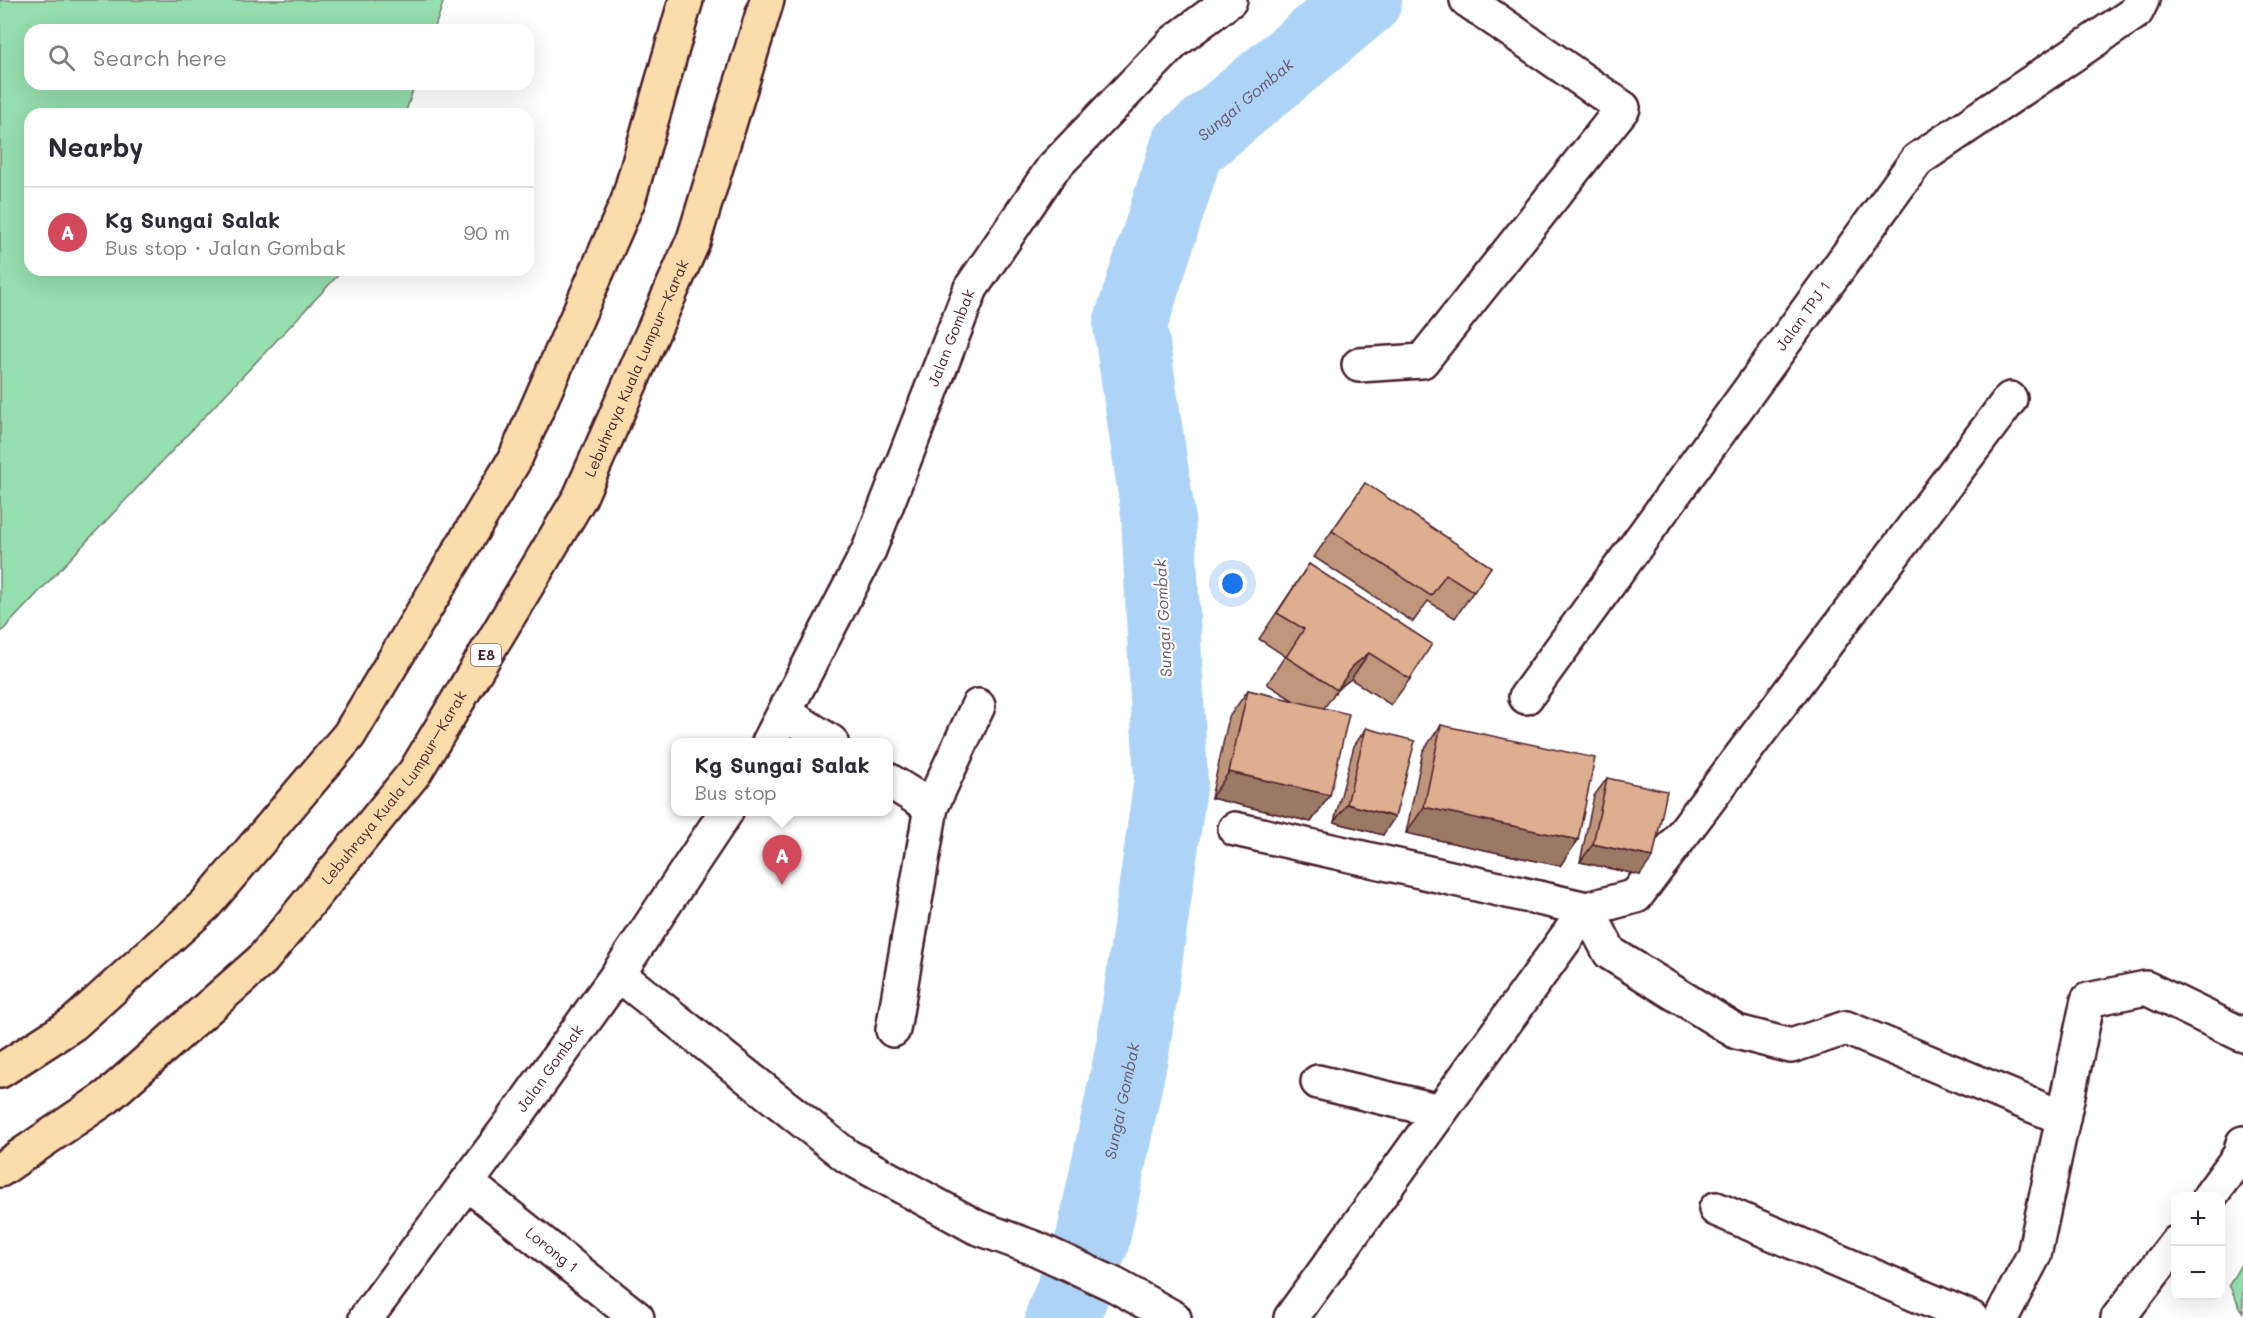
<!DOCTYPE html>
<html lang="en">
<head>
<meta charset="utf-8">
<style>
	:root { --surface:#fff; --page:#f7f7f7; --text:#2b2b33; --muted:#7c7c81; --line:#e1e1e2; --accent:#d1495b }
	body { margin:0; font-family:Mali,sans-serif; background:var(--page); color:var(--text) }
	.controls { position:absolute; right:18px; bottom:18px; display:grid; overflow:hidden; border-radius:12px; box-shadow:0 6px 24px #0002 }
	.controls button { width:54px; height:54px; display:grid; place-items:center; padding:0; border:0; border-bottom:2px solid var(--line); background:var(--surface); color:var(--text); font:30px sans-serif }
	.you { position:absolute; left:1233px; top:584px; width:21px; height:21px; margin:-15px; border:4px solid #fff; border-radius:50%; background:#1a73e8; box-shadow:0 0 0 9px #1a73e833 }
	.badge { display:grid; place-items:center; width:39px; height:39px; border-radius:50%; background:var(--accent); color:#fff; font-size:20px; font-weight:700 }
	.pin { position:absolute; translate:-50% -50px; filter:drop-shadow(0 2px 3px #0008) }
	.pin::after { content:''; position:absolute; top:32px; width:21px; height:18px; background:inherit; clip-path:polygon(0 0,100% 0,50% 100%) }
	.popup { position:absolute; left:671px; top:738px; width:222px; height:78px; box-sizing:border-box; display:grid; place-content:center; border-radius:12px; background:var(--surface); filter:drop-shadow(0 2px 4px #0005); font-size:20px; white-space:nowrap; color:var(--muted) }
	.popup b { font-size:22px; color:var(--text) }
	.popup::after { content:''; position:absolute; left:50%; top:100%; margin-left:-12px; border:12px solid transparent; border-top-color:var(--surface) }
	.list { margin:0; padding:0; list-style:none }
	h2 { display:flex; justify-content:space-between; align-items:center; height:78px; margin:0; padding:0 24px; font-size:26px }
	h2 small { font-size:20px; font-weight:400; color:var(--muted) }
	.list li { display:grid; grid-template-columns:39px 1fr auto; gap:18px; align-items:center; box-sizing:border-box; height:90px; padding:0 24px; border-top:2px solid var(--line) }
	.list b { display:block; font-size:22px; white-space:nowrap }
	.list p { margin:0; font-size:20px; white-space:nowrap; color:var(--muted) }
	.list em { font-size:20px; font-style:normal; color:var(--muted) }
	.icon { flex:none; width:33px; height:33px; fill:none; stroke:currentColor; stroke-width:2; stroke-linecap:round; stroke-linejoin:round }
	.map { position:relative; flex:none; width:2243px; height:1318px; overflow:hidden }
	.search { position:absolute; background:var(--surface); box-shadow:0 6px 24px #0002; left:24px; top:24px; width:510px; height:66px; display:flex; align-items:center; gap:15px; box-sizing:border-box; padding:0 21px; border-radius:18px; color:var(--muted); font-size:22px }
	.panel { position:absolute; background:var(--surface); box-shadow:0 6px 24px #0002; left:24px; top:108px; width:510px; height:168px; border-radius:18px }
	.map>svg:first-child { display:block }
</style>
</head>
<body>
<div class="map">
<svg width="2243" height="1318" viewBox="0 0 2243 1318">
	<rect width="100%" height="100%" fill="#fff"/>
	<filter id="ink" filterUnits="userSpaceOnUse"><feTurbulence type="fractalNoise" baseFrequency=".0167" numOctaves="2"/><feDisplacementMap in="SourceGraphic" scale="12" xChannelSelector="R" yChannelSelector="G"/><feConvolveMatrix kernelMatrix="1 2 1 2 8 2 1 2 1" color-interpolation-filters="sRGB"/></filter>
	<g filter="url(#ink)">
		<g fill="#95dead" stroke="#707e6c" stroke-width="1.5">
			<polygon points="0,0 444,0 434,30 30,30 30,84 415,84 405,114 30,114 30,270 343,270 0,633"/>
			<polygon points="2243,1261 2243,1314 2229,1285"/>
		</g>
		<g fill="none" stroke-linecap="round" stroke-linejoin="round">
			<path stroke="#add4f7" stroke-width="74" id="s1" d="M1062,1318L1092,1243L1133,1047L1171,780L1158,514L1130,325L1187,148L1365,0"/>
			<g stroke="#4a1f2b" stroke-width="38">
				<g id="street">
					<polyline points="1359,365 1422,361 1623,108 1467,0"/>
					<path id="s2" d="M1526,697L1917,160L2136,12L2142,0"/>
					<polyline points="785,713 831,742"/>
					<polyline points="888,780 931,807"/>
					<polyline points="1235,829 1587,909 1610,953 1737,1032 1791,1046 1846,1028 2063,1118"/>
					<polyline points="618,974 847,1156 976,1227 1037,1249 1115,1285 1174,1318"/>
					<polyline points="893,1030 931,807 978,706"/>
					<polyline points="1318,1082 1440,1111"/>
					<path id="s3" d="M467,1183L637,1318"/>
					<polyline points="2210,1196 2240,1155 2243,1143"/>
					<polyline points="1716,1209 1971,1318"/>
					<polyline points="1291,1318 1587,909 1636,896 2010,399"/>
					<polyline points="2001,1318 2034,1255 2088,1000 2146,988 2243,1035"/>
					<polyline points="2118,1318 2176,1243"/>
				</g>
			</g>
			<g stroke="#4a1f2b" stroke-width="38">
				<g id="secondary">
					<path id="s4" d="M769,742L869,550L971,288L1052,169L1174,42L1230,0"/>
					<path id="s5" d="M366,1318L509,1126L618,974L726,812"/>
				</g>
			</g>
			<g stroke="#4a1f2b" stroke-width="38">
				<g id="highway">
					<polyline points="0,1071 73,1024 205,905 349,735 515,459 628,201 686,0"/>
					<path id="s6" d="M0,1170L107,1097L262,960L415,772L580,497L694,239L767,0"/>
				</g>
			</g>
			<use href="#street" stroke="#fff" stroke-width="33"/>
			<use href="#secondary" stroke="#fff" stroke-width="33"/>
			<use href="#highway" stroke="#fbdcab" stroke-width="33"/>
		</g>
		<g fill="#bf967c" stroke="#4a1f2b" stroke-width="1.5">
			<polygon points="1365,483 1491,567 1455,618 1428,601 1413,622 1314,557"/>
			<polygon points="1309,564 1410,679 1391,705 1351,679 1337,690 1324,708 1330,795 1311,822 1211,798 1229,717 1248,690 1294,701 1267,684 1285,656 1259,639"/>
			<polygon points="1441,725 1578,840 1560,866 1406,833 1423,751"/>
			<polygon points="1366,728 1383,835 1334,822 1354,746"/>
			<polygon points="1607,778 1640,875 1580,862 1594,796"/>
		</g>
		<g fill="#9b7a65" stroke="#4a1f2b" stroke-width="1.5">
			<polygon points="1369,653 1351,679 1336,690 1353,666"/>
			<polygon points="1229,772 1330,795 1311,822 1211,798"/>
			<polygon points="1347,804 1395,817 1383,835 1334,822"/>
			<polygon points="1424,807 1578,840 1560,866 1406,833"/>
			<polygon points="1593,844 1653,857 1640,875 1580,862"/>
		</g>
		<g fill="#deae90" stroke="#4a1f2b" stroke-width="1.5">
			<polygon points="1365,483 1491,567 1474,592 1446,574 1431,596 1332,531"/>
			<polygon points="1309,564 1432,644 1410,679 1369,653 1353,666 1337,690 1286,657 1304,629 1277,613"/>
			<polygon points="1248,690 1349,714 1330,795 1229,772"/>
			<polygon points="1441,725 1595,758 1578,840 1424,807"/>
			<polygon points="1366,728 1415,741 1395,817 1347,804"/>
			<polygon points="1607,778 1667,791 1653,857 1593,844"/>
		</g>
	</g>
	<g text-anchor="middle" stroke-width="4.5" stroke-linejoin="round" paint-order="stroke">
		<rect fill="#fff" stroke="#80626b" stroke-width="1.5" x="471" y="644" width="30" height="22" rx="4.5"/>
		<g font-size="14" font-weight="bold" fill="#4a1f2b">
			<text x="486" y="660">E8</text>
		</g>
		<g font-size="15" fill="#4a1f2b" stroke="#fff">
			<text dy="5" stroke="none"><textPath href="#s2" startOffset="471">Jalan TPJ 1</textPath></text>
			<text dy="5" stroke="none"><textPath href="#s4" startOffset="444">Jalan Gombak</textPath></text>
			<text dy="5" stroke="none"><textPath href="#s6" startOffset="1040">Lebuhraya Kuala Lumpur–Karak</textPath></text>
			<text dy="5" stroke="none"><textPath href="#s6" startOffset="554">Lebuhraya Kuala Lumpur–Karak</textPath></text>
			<text dy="5" stroke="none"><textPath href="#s5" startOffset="310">Jalan Gombak</textPath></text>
			<text dy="5" stroke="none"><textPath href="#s3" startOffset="108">Lorong 1</textPath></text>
		</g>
		<g font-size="16" font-style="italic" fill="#685568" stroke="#fff">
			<text dy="6" stroke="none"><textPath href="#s1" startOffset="1270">Sungai Gombak</textPath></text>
			<text transform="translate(1163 618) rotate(-93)" y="6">Sungai Gombak</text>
			<text dy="6" stroke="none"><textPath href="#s1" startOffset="226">Sungai Gombak</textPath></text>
		</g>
	</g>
</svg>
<div class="controls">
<button>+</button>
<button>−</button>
</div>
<div class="you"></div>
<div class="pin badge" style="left:782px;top:885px">A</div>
<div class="popup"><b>Kg Sungai Salak</b>Bus stop</div>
<div class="search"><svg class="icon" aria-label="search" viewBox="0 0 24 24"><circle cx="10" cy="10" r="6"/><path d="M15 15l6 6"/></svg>Search here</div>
<section class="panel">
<h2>Nearby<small></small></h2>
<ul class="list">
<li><span class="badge">A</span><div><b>Kg Sungai Salak</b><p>Bus stop · Jalan Gombak</p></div><em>90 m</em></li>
</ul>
</section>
</div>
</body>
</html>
